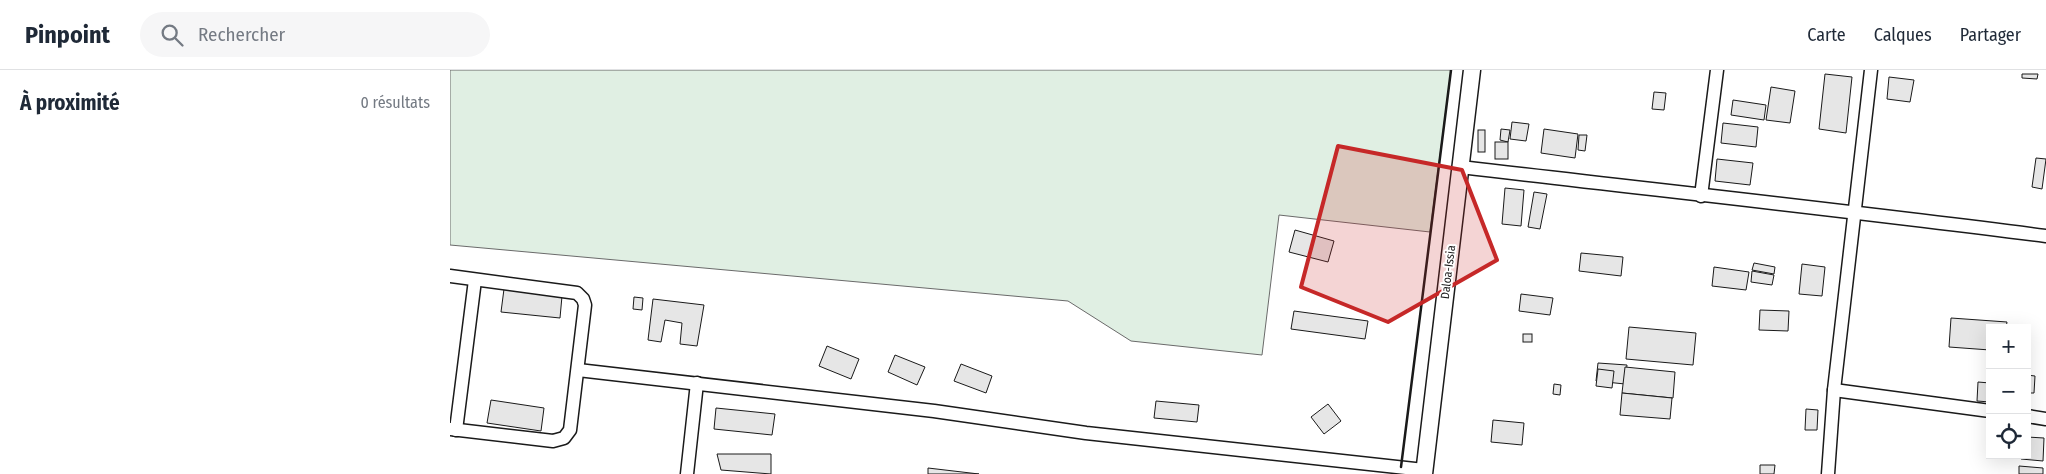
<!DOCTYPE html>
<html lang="fr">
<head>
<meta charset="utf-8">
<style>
	:root { --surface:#fff; --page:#f6f6f7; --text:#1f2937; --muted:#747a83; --line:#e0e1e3 }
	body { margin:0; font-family:"Fira Sans Condensed",sans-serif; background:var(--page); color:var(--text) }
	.controls { position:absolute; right:15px; bottom:15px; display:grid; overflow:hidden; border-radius:0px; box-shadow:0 5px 20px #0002 }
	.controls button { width:45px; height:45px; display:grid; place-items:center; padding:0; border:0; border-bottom:1px solid var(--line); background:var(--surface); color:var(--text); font:25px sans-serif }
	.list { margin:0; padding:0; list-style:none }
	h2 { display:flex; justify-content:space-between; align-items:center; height:65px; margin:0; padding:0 20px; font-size:21px }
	h2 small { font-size:16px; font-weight:400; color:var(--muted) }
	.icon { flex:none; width:28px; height:28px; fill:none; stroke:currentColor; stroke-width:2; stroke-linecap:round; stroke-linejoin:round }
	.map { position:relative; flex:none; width:1596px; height:404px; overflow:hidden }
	header { display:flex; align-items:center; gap:30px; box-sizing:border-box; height:70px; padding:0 25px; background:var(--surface); border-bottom:1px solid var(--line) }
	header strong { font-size:24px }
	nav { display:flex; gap:28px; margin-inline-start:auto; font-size:18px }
	.search { width:350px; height:45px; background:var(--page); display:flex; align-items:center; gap:12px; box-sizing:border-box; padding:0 18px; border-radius:28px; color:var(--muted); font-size:19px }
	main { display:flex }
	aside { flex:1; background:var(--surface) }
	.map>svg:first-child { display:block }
</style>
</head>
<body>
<header>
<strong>Pinpoint</strong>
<div class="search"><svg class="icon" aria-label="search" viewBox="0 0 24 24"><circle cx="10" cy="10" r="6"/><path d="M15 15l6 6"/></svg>Rechercher</div>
<nav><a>Carte</a><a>Calques</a><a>Partager</a></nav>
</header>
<main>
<aside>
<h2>À proximité<small>0 résultats</small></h2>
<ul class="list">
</ul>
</aside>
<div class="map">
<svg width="1596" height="404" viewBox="0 0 1596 404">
	<rect width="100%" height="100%" fill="#fff"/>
	<polygon fill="#e0efe3" stroke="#6a6a6a" points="0,0 1001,0 980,162 829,145 812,285 681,271 618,231 0,175"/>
	<g fill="#e6e6e6" stroke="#1a1a1a">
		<polygon points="1375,4 1402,7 1396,63 1369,59"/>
		<polygon points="1572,4 1588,4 1587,9 1572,8"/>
		<polygon points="1439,7 1464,10 1460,32 1437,29"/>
		<polygon points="1321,17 1345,21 1340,53 1316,50"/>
		<polygon points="1204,22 1216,23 1214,40 1202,39"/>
		<polygon points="1283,30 1316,35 1314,50 1281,45"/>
		<polygon points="1062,52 1079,54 1076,71 1060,69"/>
		<polygon points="1273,53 1308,57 1306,77 1271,73"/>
		<polygon points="1051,59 1060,60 1058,72 1050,70"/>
		<polygon points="1094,59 1128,64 1125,88 1091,83"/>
		<rect x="1028" y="60" width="7" height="22"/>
		<polygon points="1129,65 1137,65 1135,81 1128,80"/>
		<rect x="1045" y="72" width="13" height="17"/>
		<polygon points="1586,88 1596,89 1592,119 1582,117"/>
		<polygon points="1267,89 1303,93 1300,115 1265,111"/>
		<polygon points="1055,118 1074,120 1071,156 1052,154"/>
		<polygon points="1084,122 1097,124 1090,159 1078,157"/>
		<polygon points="845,160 884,171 878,192 839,182"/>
		<polygon points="1131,183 1173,187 1171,206 1129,201"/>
		<polygon points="1304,193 1325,197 1324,204 1302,200"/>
		<polygon points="1352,194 1375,197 1372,226 1349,224"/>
		<polygon points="1264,197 1299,202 1296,220 1262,216"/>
		<polygon points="1302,201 1324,205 1322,215 1301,212"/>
		<polygon points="54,219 112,226 110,248 51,242"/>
		<polygon points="1071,224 1103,228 1100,245 1069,241"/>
		<polygon points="184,227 193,228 192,240 183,239"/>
		<polygon points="203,229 254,235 247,276 230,274 232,253 215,250 211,272 198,270"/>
		<polygon points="1310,240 1339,241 1338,261 1309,260"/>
		<polygon points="844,241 918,251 915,269 841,259"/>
		<polygon points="1501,248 1557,252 1556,258 1540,258 1540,280 1499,277"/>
		<polygon points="1179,257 1246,263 1243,295 1176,289"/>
		<rect x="1073" y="264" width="9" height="8"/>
		<polygon points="377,276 409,289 401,309 369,296"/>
		<polygon points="445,285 475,297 467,315 438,302"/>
		<polygon points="1148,293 1177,295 1175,314 1146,311"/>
		<polygon points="511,294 542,306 536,323 504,311"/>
		<polygon points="1175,297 1225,302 1223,328 1172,323"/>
		<polygon points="1148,299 1164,301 1162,318 1146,316"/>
		<polygon points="1577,305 1585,306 1584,323 1577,323"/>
		<polygon points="1528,312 1540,313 1540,332 1527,331"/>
		<polygon points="1104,314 1111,315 1110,325 1103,324"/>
		<polygon points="1172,323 1222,328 1220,349 1170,345"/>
		<polygon points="41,330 94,338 91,361 37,353"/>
		<polygon points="706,331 749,335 747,352 704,348"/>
		<polygon points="878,334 891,351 874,364 861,347"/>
		<polygon points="266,338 325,344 322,365 264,359"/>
		<polygon points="1356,339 1368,340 1367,360 1355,360"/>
		<polygon points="1043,350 1074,353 1072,375 1041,372"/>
		<polygon points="1577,367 1594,368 1593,391 1571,389 1571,385 1577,385"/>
		<polygon points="267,384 321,384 321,404 271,400"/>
		<polygon points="1310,395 1325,395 1324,404 1310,404"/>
		<polygon points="1569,396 1593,398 1593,404 1569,404"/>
		<polygon points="478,398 529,404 478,404"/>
	</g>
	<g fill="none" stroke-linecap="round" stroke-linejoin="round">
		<g stroke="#1a1a1a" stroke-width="15">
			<g id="minor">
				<path d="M1011,97C1206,120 1401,141 1596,166"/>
				<polyline points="1251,126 1267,0"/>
				<polyline points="0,206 127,223 133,229 135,235 120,360 114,368 103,371 0,359"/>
				<polyline points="128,300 484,341 636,363 974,400"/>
				<polyline points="1384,320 1540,341"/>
				<polyline points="1577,346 1596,349"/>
				<polyline points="6,360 25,210"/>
				<polyline points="237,404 247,313"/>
				<polyline points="1378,404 1384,320 1421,0"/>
			</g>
		</g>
		<g stroke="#1a1a1a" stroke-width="19">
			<polyline id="major" points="974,404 1022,0"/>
		</g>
		<use href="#minor" stroke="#fff" stroke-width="12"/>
		<use href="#major" stroke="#fff" stroke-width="16"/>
		<polyline stroke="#1a1a1a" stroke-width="2.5" points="951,397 1001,0"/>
	</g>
	<path fill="#c62828" fill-opacity="0.2" stroke="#c62828" stroke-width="4" stroke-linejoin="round" d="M888,76L1012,100L1047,190L938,252L851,217Z"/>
	<g text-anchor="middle" stroke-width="4" stroke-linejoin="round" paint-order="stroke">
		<g font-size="12" fill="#1a1a1a" stroke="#fff">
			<text transform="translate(998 202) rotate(-83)" y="4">Daloa-Issia</text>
		</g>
	</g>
</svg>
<div class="controls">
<button>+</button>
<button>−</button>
<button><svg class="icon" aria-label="locate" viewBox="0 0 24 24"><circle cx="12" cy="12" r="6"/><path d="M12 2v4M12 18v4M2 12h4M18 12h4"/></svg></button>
</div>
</div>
</main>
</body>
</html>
